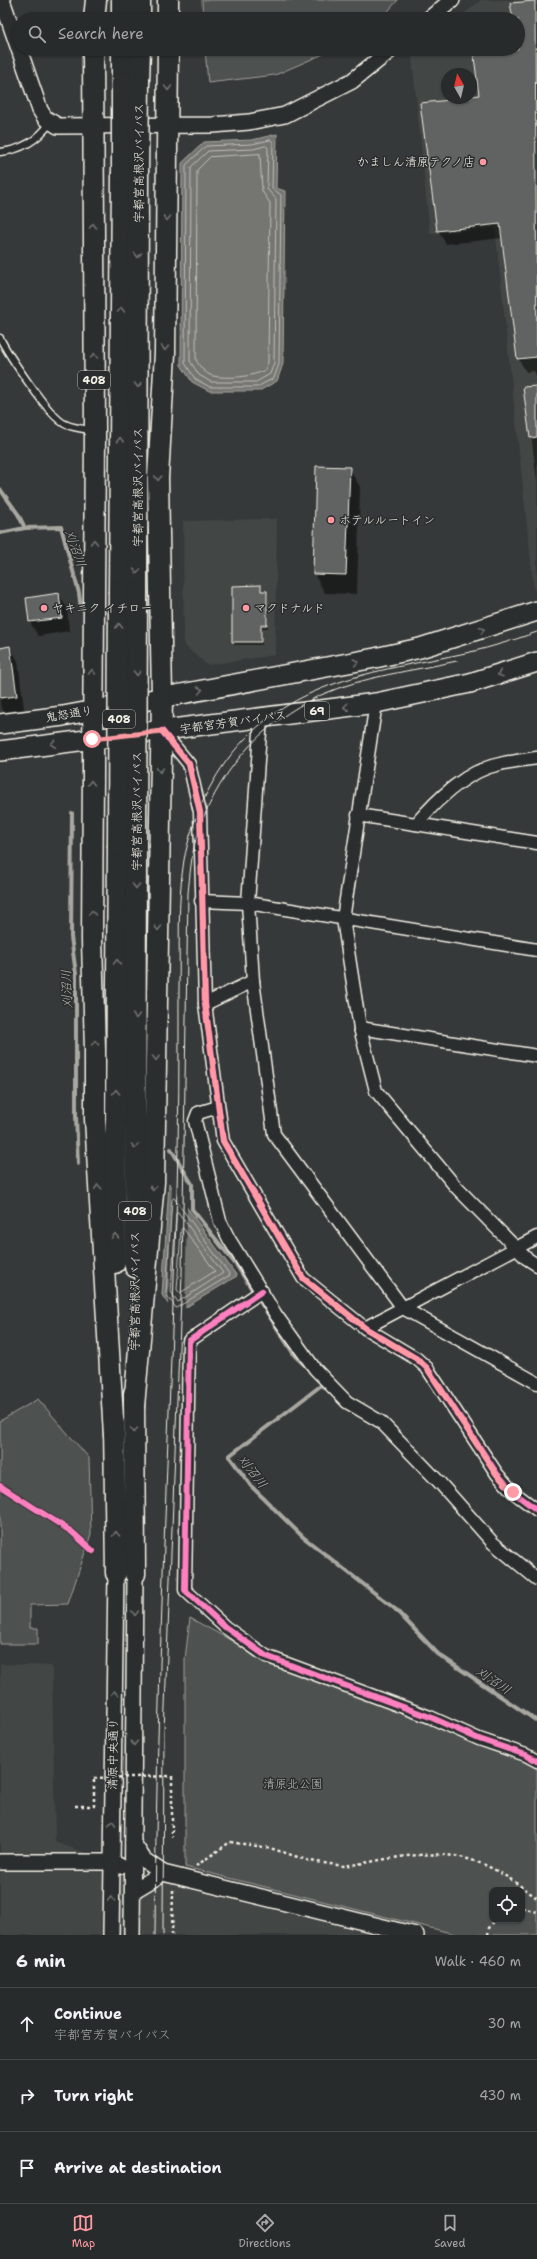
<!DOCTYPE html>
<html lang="en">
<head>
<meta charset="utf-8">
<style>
	:root { --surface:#282b2b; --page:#303333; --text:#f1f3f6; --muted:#a5a7a9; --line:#444747; --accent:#ff9aa2 }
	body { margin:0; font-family:"Shantell Sans","Klee One",sans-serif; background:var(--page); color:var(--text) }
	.controls { position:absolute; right:12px; bottom:12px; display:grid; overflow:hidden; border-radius:8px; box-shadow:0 1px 3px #0004 }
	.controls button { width:36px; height:36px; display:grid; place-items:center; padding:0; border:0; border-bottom:1px solid var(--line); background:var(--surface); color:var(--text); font:20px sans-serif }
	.compass { position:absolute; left:441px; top:68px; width:36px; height:36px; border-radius:50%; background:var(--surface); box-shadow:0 1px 3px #0004; rotate:352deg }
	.stop { position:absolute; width:12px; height:12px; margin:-9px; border:3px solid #ff9aa2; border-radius:50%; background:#fff }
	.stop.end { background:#ff9aa2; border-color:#fff; box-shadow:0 1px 4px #0008 }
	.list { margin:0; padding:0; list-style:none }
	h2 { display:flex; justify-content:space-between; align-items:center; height:52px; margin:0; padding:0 16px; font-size:17px }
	h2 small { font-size:13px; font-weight:400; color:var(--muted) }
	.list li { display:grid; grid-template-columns:26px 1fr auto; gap:12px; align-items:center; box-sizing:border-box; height:72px; padding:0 16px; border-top:1px solid var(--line) }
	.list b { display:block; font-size:15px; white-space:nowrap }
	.list p { margin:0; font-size:13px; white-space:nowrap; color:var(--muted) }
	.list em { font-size:13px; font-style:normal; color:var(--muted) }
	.icon { flex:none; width:22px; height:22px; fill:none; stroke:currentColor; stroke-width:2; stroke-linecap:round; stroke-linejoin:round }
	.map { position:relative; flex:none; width:537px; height:1935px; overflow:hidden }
	.search { position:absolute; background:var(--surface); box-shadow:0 1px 3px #0004; left:12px; right:12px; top:12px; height:44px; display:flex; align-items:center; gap:10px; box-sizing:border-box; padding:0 14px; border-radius:22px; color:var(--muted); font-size:15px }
	.sheet { height:268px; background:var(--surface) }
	nav { display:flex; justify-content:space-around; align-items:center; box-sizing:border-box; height:56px; border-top:1px solid var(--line); background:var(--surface); font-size:11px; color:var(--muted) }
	nav a { display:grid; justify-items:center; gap:2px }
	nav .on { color:var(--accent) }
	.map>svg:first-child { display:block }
</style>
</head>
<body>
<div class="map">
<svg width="537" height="1935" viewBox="0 0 537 1935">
	<rect width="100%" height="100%" fill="#363939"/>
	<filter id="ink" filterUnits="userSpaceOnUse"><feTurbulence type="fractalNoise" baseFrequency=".025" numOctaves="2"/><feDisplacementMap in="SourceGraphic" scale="8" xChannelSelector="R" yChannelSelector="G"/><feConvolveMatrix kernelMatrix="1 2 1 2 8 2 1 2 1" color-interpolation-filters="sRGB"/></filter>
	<g filter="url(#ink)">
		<g fill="#434645" fill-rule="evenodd">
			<path d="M481,0H537V589L534,590L495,228L430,234L412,57L421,49H518V19H458ZM447,74H471V98H447Z"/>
			<polygon points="277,519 275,655 207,665 184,645 183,521"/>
			<polygon points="0,1664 52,1666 55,1842 184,1888 375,1935 0,1935"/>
		</g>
		<g fill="#4e514f" stroke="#a1a19c" fill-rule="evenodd">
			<polygon points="202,0 398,0 381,19 203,19"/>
			<polygon points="205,49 335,49 275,75 208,83"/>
			<polygon points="38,1399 89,1458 91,1534 68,1604 30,1605 30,1628 38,1628 38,1644 0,1644 0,1421"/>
			<path d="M190,1618L265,1659L524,1760L537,1769V1935H459L185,1867V1659ZM492,1890H522V1920H492Z"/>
		</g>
		<g fill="#757572" stroke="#a8a7a1">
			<polygon points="277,134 276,188 285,191 283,364 277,381 259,391 209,391 192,382 181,365 182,163 204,142 252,140"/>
			<polygon points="169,1183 237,1276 175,1314 162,1295"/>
		</g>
		<polygon fill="#363939" points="172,1185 187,1205 185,1311 175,1316 168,1308"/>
		<g fill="#0007">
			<polygon points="535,2 537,6 537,377 534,371 526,372 518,358 503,238 446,244 438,230 421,104 480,96 474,49 518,49 518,19 514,19"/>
			<polygon points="537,387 537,481 525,388"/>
			<polygon points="349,468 360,487 357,594 325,593 314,574"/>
			<polygon points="261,586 262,592 266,592 268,595 268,628 262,628 262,645 235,645 233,642 233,587"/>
			<polygon points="59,594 67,608 69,631 38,636 30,622"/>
			<polygon points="10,647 18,661 24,709 4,712 0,705 0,649"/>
		</g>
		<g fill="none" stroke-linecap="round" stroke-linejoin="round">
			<g stroke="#c1bfb9" stroke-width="1">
				<polygon points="271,140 273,142 272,188 281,195 279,364 274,378 257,387 210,387 195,379 185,363 186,165 206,146 252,144"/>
				<polygon points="266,146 268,148 267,189 276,199 274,363 270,374 256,382 211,382 199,375 190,361 191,167 208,151 253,149"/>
				<path d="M260,154L262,191L270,203L268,362L265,370C253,377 227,379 213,376C205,374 200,367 196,360L197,170L210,157Z"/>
				<polygon points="174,1198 230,1275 176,1308 166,1294 172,1200"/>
				<polygon points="178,1212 223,1273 178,1302 171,1292 176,1214"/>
				<polygon points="183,1228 215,1271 180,1293 177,1290 181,1230"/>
			</g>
			<g stroke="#a8a7a1" stroke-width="4">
				<polyline points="0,489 18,514 25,528"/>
				<polyline points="0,533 25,528 61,527 79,593 81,609"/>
				<polyline points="72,813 71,937 76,974 76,1116 78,1164"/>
				<polyline points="171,1149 192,1184 192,1209 237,1266 295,1356 310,1370"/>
				<polyline points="322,1382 323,1384 229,1456 251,1486 303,1537 395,1609 438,1654 537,1721"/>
			</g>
		</g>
		<g fill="#616362" stroke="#f4f1e8">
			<polygon points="535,1 537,357 517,359 500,224 437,231 420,103 471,98 471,96 479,95 473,49 518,49 518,19 513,19 510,3"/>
			<polygon points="537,386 537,437 530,438 523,387"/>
			<polygon points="316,466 350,467 346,575 313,574"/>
			<polygon points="261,585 261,591 267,591 267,625 261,625 261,642 232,642 232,586"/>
			<polygon points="59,593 62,618 29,622 26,598"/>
			<polygon points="10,646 17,696 0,698 0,648"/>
		</g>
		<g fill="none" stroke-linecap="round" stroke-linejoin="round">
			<g stroke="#f4f1e8" stroke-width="9">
				<g id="service">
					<path d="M0,152C22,150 38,140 50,123"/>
					<path d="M0,338C8,354 50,418 65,424C73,428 83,429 92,430"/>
				</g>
			</g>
			<g stroke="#f4f1e8" stroke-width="15">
				<g id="minor">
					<polyline points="376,703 343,919 360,1028 376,1091 456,1187 526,1258 537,1265"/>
					<polyline points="261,718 248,903 253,981 274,1134 403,1308 537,1383"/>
					<polyline points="162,731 189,764 200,812 205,1004 223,1141 303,1278 365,1328 417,1359 427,1368 497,1474 513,1492 537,1510"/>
					<polyline points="358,815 537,843"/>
					<path d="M416,824C438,798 466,771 500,764C512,761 525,760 537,758"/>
					<polyline points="201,901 248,903 537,950"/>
					<polyline points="205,1004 253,981"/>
					<polyline points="360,1028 537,1056"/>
					<polyline points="218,1107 198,1113 195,1121 220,1221 229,1239 276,1315 315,1369 347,1402 381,1422 439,1482 493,1543 537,1579"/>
					<polyline points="262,1291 189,1341 185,1590 225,1627 266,1656 430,1717 479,1739 526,1755 537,1761"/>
					<polyline points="365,1328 537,1237"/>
				</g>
			</g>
			<g stroke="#f4f1e8" stroke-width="18">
				<g id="tertiary">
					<polyline points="2,0 40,110 45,118 58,126 213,125 249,122 285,115 352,81 392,49"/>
					<polyline points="429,19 452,0"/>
					<polyline points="133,1843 144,1860 163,1873 416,1935"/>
					<polyline points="0,1862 111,1862 120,1866"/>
					<polyline points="133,1891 163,1873"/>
					<polyline points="111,1935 116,1573"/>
					<polyline points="132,1935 135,1574"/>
				</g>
			</g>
			<g stroke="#f4f1e8" stroke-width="22">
				<g id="primary">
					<polyline points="0,724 63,716 375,658 420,648 537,611"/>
					<polyline points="0,751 376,703 470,683 537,662"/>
				</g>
			</g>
			<g stroke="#f4f1e8" stroke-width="23">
				<g id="trunk">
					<polyline points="122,0 122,19"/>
					<polyline points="168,0 168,19"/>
					<polyline points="94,19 96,0"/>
					<polyline points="140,19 140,0"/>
					<polyline points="93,49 95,431 92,940 95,1050 95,1119 114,1435"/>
					<polyline points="122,49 122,81"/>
					<polyline points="139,81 140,49"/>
					<polyline points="119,591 122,174"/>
					<polyline points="137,592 138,174"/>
					<polyline points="115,1263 118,847"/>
					<polyline points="135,1267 136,847"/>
					<polyline points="134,1393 135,1574"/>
					<polyline points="134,1406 154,1182 162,697 158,478 165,353 168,49"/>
					<polyline points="114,1423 116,1573"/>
				</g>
			</g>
			<g stroke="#f4f1e8" stroke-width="2.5" stroke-dasharray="3 3" stroke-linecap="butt">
				<polyline points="172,1776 172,1837"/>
				<polyline points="75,1806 94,1806 94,1778"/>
				<path d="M196,1866L230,1842L270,1848L310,1861L344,1866C389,1860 435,1845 480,1863C501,1871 519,1885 537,1898"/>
				<polyline points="522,1908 537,1912"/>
				<polyline points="172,1935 173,1890"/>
				<polyline points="488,1935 489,1928 495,1920"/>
			</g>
			<use href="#service" stroke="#2a2d2e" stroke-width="6"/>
			<use href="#minor" stroke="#2a2d2e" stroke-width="12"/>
			<use href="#tertiary" stroke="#2a2d2e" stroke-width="15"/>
			<use href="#primary" stroke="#2a2d2e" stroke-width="19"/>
			<use href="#trunk" stroke="#2a2d2e" stroke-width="20"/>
			<g stroke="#f4f1e8" stroke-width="1">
				<path d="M155,1935C156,1687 169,1438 177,1190C179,1124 179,1057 179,990C180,947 177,903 184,860C192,820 209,781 235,750C293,681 374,672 456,655C483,650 511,641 537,632"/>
				<path d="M163,1935L164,1732L182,1273L188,893C190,875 191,857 196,839C215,776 260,722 321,695C364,676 412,671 457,661"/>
			</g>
			<g stroke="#f4f1e8" stroke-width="23" stroke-linecap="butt">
				<g id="trunk-bridge">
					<polyline points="122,174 122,81"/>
					<polyline points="138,174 139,81"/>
					<polyline points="118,847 119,591"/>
					<polyline points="136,847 137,592"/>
				</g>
			</g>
			<polyline stroke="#f4f1e8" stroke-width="2.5" stroke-dasharray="3 3" stroke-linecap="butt" points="94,1778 172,1776"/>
			<use href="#trunk-bridge" stroke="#2a2d2e" stroke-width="20"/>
			<g stroke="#2a2d2e" stroke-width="8">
				<g id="cycleway">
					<polyline points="162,731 189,764 200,812 205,1004 223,1141 303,1278 365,1328 417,1359 427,1368 497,1474 513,1492 537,1510"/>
					<polyline points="262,1291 189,1341 185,1590 225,1627 266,1656 430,1717 479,1739 526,1755 537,1761"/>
					<polyline points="0,1486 72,1532 93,1551"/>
				</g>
			</g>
			<use href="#cycleway" stroke="#ff80c0" stroke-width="6"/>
		</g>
		<defs><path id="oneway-chevron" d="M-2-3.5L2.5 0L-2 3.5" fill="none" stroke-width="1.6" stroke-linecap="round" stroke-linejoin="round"/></defs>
		<g stroke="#71726f">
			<use href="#oneway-chevron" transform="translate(168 88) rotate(90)"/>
			<use href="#oneway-chevron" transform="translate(167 218) rotate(91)"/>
			<use href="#oneway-chevron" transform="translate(93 226) rotate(-90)"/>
			<use href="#oneway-chevron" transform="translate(138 255) rotate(90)"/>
			<use href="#oneway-chevron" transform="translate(121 310) rotate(-90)"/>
			<use href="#oneway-chevron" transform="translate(165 348) rotate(91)"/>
			<use href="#oneway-chevron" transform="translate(94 356) rotate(-90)"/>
			<use href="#oneway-chevron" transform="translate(138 385) rotate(90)"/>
			<use href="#oneway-chevron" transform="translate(120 440) rotate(-90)"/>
			<use href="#oneway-chevron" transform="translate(158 478) rotate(92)"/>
			<use href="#oneway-chevron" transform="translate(94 542) rotate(-89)"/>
			<use href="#oneway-chevron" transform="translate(137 571) rotate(90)"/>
			<use href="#oneway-chevron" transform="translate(119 626) rotate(-90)"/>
			<use href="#oneway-chevron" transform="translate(482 630) rotate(-17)"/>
			<use href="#oneway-chevron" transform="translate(356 662) rotate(-11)"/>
			<use href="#oneway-chevron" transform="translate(92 672) rotate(-89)"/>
			<use href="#oneway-chevron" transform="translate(137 673) rotate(90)"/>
			<use href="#oneway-chevron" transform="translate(500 674) rotate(162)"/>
			<use href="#oneway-chevron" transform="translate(200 690) rotate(-10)"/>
			<use href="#oneway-chevron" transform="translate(346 707) rotate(173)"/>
			<use href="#oneway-chevron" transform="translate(53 744) rotate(173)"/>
			<use href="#oneway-chevron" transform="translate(160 770) rotate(91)"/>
			<use href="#oneway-chevron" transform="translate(91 783) rotate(-90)"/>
			<use href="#oneway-chevron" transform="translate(136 886) rotate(90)"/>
			<use href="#oneway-chevron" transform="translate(92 913) rotate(-90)"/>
			<use href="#oneway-chevron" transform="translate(158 928) rotate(91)"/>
			<use href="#oneway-chevron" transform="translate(117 962) rotate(-90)"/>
			<use href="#oneway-chevron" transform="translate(136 1016) rotate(90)"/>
			<use href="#oneway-chevron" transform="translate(95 1043) rotate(-92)"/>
			<use href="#oneway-chevron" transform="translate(156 1058) rotate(91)"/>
			<use href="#oneway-chevron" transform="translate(116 1092) rotate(-90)"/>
			<use href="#oneway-chevron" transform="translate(135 1146) rotate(90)"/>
			<use href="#oneway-chevron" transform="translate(98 1187) rotate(-93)"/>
			<use href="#oneway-chevron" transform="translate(153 1188) rotate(95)"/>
			<use href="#oneway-chevron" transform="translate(115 1236) rotate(-90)"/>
			<use href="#oneway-chevron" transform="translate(134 1430) rotate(91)"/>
			<use href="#oneway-chevron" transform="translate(116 1534) rotate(-91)"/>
			<use href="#oneway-chevron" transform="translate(135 1613) rotate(90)"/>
			<use href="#oneway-chevron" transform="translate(114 1693) rotate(-89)"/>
			<use href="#oneway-chevron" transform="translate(134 1743) rotate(90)"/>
			<use href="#oneway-chevron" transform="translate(112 1823) rotate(-89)"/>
			<use href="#oneway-chevron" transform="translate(111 1899) rotate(-90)"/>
		</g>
	</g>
	<g fill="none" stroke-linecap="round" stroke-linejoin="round" filter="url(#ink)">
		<polyline stroke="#ff9aa2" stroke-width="5" points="92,739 162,731 189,764 200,812 205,1004 223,1141 303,1278 365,1328 417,1359 427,1368 496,1474 513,1492"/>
	</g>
	<g fill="#ff9aa2" stroke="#2a2d2e" stroke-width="1.5">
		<circle cx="483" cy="162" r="4"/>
		<circle cx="331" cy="520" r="4"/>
		<circle cx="44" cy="608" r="4"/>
		<circle cx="246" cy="608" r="4"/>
	</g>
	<g text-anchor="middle" stroke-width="3" stroke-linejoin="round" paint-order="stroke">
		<g fill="#2a2d2e" stroke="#b7b6b0" stroke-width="1">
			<rect x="78" y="371" width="32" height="18" rx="3"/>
			<rect x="305" y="702" width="24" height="18" rx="3"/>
			<rect x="103" y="710" width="32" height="18" rx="3"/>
			<rect x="119" y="1202" width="32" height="18" rx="3"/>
		</g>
		<g font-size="11" font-weight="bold" fill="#f4f1e8">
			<text x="94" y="384">408</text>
			<text x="317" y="715">69</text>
			<text x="119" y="723">408</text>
			<text x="135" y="1215">408</text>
		</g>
		<g font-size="12" fill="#f4f1e8" stroke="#2a2d2e" text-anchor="start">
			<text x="475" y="166" text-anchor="end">かましん清原テクノ店</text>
			<text x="339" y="524">ホテルルートイン</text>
			<text x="52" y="612">ヤキニク イチロー</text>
			<text x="254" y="612">マクドナルド</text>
		</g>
		<g font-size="12" fill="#f4f1e8" stroke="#2a2d2e">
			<text transform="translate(139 163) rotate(-90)" y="4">宇都宮高根沢バイパス</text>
			<text transform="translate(138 487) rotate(-90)" y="4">宇都宮高根沢バイパス</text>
			<text transform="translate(69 714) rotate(-9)" y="4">鬼怒通り</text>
			<text transform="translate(233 722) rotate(-8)" y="4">宇都宮芳賀バイパス</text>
			<text transform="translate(137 811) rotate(-90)" y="4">宇都宮高根沢バイパス</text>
			<text transform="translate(135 1291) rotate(-90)" y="4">宇都宮高根沢バイパス</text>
			<text transform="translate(113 1754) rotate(-89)" y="4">清原中央通り</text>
		</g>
		<g font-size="12" fill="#bab9b2" stroke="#2a2d2e">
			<text x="293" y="1788">清原北公園</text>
		</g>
		<g font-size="13" font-style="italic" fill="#b4b3ad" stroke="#2a2d2e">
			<text transform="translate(76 548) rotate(71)" y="5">刈沼川</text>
			<text transform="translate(66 989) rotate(-92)" y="5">刈沼川</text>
			<text transform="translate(253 1471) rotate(52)" y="5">刈沼川</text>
			<text transform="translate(494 1680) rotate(34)" y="5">刈沼川</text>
		</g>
	</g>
</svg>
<div class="controls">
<button><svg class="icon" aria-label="locate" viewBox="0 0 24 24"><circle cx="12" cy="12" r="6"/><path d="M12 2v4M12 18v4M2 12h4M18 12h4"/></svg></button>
</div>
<svg class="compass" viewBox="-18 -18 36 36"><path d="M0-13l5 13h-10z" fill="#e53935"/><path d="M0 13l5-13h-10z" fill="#a5a7a9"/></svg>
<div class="stop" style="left:92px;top:739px"></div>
<div class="stop end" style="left:513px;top:1492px"></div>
<div class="search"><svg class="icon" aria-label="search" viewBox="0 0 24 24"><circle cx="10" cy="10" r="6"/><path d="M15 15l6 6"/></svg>Search here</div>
</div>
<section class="sheet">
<h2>6 min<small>Walk · 460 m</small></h2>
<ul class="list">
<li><svg class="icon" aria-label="ahead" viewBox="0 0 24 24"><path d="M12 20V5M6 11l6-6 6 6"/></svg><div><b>Continue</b><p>宇都宮芳賀バイパス</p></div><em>30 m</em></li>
<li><svg class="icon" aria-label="right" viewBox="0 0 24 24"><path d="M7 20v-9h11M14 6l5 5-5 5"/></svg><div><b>Turn right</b></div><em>430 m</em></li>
<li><svg class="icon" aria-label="arrive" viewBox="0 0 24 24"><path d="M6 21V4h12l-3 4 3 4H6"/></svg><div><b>Arrive at destination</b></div></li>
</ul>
</section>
<nav>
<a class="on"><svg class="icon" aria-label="map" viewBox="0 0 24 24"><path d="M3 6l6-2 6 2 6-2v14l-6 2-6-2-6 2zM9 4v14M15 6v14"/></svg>Map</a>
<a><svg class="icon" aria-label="directions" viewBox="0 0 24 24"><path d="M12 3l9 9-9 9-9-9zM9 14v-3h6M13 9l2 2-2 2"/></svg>Directions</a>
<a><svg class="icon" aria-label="saved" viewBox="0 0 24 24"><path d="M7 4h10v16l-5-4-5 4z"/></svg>Saved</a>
</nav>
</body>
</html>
